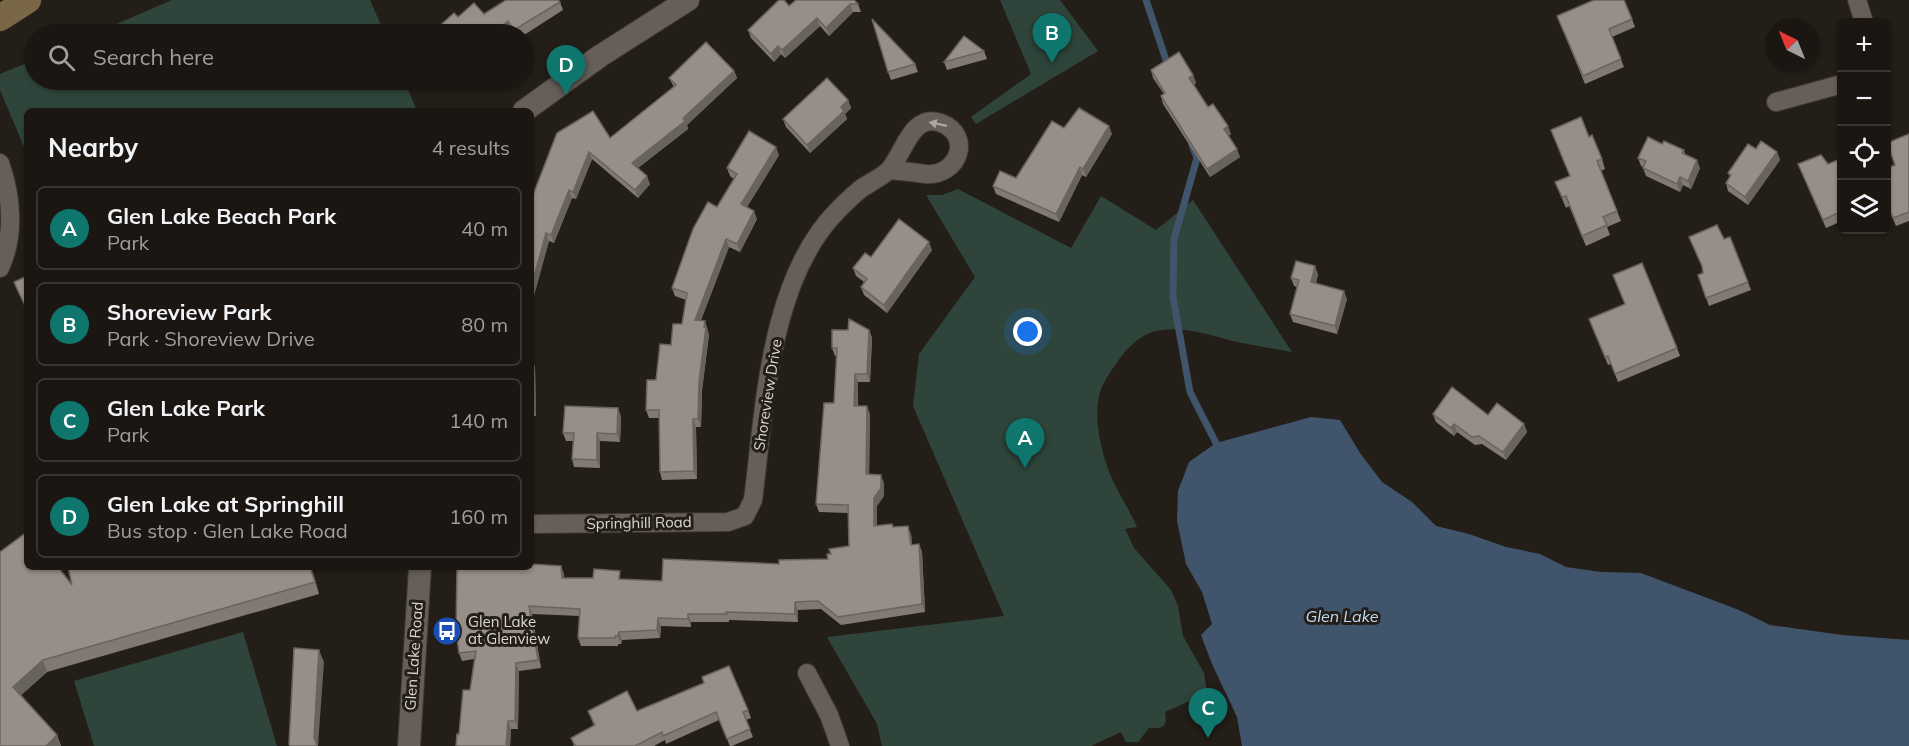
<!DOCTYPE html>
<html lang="en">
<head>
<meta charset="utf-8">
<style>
	:root { --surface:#1b1612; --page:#282320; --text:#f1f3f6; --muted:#a09f9f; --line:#393532; --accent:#0f766e }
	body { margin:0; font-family:Mulish,sans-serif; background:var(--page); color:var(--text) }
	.controls { position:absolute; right:18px; top:18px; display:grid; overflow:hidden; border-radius:9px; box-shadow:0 2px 4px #0004 }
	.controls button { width:54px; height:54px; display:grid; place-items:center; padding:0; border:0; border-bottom:2px solid var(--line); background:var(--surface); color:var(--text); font:30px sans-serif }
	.compass { position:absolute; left:1765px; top:18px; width:54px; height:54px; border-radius:50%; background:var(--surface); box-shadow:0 2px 4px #0004; rotate:317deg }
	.you { position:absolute; left:1028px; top:332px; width:21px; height:21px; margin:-15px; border:4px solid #fff; border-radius:50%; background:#1a73e8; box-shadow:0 0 0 9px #1a73e833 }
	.badge { display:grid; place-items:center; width:39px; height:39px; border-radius:50%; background:var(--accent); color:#fff; font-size:20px; font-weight:700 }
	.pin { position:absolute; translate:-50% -50px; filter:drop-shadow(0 2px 3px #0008) }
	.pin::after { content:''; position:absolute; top:32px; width:21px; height:18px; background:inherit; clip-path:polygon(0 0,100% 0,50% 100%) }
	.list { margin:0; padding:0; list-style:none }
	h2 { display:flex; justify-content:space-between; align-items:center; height:78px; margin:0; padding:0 24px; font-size:26px }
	h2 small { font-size:20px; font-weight:400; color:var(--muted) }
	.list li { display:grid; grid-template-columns:39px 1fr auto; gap:18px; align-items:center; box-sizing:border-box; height:84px; margin:0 12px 12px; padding:0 12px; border:2px solid var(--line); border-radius:9px }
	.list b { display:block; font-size:22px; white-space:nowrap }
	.list p { margin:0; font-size:20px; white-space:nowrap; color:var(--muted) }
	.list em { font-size:20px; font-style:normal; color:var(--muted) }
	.icon { flex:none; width:33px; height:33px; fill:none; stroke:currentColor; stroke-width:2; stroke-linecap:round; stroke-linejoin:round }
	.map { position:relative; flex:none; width:1909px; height:746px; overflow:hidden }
	.search { position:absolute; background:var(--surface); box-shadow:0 2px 4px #0004; left:24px; top:24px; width:510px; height:66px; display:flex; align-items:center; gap:15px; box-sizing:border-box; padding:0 21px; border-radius:33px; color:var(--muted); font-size:22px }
	.panel { position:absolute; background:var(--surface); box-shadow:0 2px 4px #0004; left:24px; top:108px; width:510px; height:462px; border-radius:9px }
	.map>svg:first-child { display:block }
</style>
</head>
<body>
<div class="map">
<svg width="1909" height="746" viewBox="0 0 1909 746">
	<rect width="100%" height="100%" fill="#241e18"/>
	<g fill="#2f453b">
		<polygon points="172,0 370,0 385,34 93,34"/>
		<polygon points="1000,0 1060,0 1098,51 976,124 971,117 1031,74"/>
		<polygon points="34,60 34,80 404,80 417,111 27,111 27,154 0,90 0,74"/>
		<path d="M958,189L1071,248L1101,196L1156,230L1193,200L1292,352C1271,348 1249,345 1229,340C1206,334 1185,327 1161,330C1141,333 1129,346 1118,361C1112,369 1105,380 1101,389C1091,416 1103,462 1116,487C1123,501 1131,513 1137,527L1125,529L1134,548L1171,590L1178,606L1183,636L1204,673L1207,693L1165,712C1168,729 1162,728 1149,728L1138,742H1126L1121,732L1091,746H882L877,724L827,637L1004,616L913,406L919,354L975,277L926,195H942Z"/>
		<polygon points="243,632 277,746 94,746 74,681"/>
	</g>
	<polygon fill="#40556c" points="1311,417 1340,420 1360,453 1382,482 1412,502 1436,526 1469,534 1506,547 1540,554 1566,567 1601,572 1641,573 1739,610 1770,625 1842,635 1909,640 1909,746 1242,746 1237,717 1212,664 1201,635 1212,624 1202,592 1186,564 1177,521 1178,491 1189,462 1216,443"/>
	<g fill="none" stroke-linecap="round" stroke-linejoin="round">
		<g stroke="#40556c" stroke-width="7">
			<polyline points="1146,0 1169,69"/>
			<polyline points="1192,145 1197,158 1174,239 1173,297 1190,392 1216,443"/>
		</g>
		<g stroke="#3e3936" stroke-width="20">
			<g id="minor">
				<polyline points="1857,0 1864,22"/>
				<polyline points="1776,102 1842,84"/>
				<path d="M0,163C12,197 15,235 0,268"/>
				<path d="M531,524L728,522L745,516L753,500C765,407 769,278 839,209C846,202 854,194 862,188C871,182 882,177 889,170C904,154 911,112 941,123C973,135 959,177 925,174C913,172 901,171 889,170"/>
				<polyline points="807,673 829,715 840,746"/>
			</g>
		</g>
		<g stroke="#3e3936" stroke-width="24">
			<g id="tertiary">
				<polyline points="524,111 600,56 688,0"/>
				<polyline points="409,746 420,567"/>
			</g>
		</g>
		<g stroke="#3e3936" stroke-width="27">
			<polyline id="secondary" points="0,18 28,0"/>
		</g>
		<use href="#minor" stroke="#665e58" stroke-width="18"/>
		<use href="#tertiary" stroke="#665e58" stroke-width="22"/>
		<use href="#secondary" stroke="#7a6747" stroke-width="26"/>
	</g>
	<g fill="#817a74">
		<polygon points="560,2 563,10 524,35 515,34 511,29 505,34 437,34 435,30 458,17"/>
		<polygon points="858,4 861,12 853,12 829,36 820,26 785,58 781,54 774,62 751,38 748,30 789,6"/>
		<polygon points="1557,16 1632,19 1635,27 1612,37 1624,67 1585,84"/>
		<polygon points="984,51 987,59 947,70 944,62"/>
		<polygon points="915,64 918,72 891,80 888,72"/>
		<polygon points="1151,70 1193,75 1196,83 1194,84 1208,107 1231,134 1228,136 1240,157 1210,177 1163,104 1161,96 1164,94 1153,78"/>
		<polygon points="734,71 737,78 687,125 688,129 638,168 650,184 638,198 592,159 576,199 572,198 554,243 549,241 531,306 531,200 557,133 610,138 674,87 669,78"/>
		<polygon points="848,100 851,108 845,114 847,119 810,153 786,127 783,119"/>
		<polygon points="1064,128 1112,134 1086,177 1082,175 1059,222 996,194 993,186 1016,178"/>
		<polygon points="1551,130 1589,137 1602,159 1605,169 1601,171 1621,221 1607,227 1610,235 1586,246 1569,206 1566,208 1555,182 1570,176"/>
		<polygon points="1909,134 1909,221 1896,226 1891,214 1887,215 1887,168 1895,165"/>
		<polygon points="1662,144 1684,150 1685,154 1700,168 1691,189 1683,185 1680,192 1646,176 1643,168 1644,167 1641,166 1638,158"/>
		<polygon points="1777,152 1780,160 1748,205 1728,191 1726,183 1730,177 1728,173"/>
		<polygon points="779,155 747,207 757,219 740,252 729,247 701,320 705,321 709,335 702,390 701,427 696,427 697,479 662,480 660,472 659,418 649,418 646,410 656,380 671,345 682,324 686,300 675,296 672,288 717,207 734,179 730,176 727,168"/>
		<polygon points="1798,164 1828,164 1842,169 1842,221 1826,228"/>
		<polygon points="1689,237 1724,239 1730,237 1751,290 1709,306 1698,275 1703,273 1703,269"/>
		<polygon points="932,250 887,313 864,295 861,287 864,282 856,276 853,268 871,257"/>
		<polygon points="1318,274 1316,283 1347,299 1337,334 1293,322 1290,314 1297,287 1294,286 1291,278"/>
		<polygon points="1592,327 1677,348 1680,356 1618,382 1611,364 1608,365"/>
		<polygon points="848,330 869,330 872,338 870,382 858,382 858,406 870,414 869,474 884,483 884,496 877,506 877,526 893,527 911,534 912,545 919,544 922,552 925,612 841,625 821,609 798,610 798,622 729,620 729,622 691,622 691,627 661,626 660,638 622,640 621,644 618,644 618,646 581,646 578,638 580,616 532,614 541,668 519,671 518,729 511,729 510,746 456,746 470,690 474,659 462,661 459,653 564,574 564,578 623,579 662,581 779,564 828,559 831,554 849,546 848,513 819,512 816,504 834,403 837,356 835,356 832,348"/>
		<polygon points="531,360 535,367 536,416 531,416"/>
		<polygon points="1433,414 1488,415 1524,424 1527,432 1506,460 1482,444 1475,445 1457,432 1454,436 1436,422"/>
		<polygon points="621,416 620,442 600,441 600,468 574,467 572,459 573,441 566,441 563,433"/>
		<polygon points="0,552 72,585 68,567 311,567 319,594 47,672 21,695 57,735 61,746 0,746"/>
		<polygon points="748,710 751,718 746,720 753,737 732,746 730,746 719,720 666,744 665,740 654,746 574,746 571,738 594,726 588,711"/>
	</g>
	<g fill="#69635e">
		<polygon points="850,4 853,12 829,36 826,28"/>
		<polygon points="817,18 820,26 785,58 782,50"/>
		<polygon points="508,21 511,29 505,34 493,34"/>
		<polygon points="778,46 781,54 774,62 771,54"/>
		<polygon points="734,71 737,78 687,125 688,129 634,171 632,163 683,118"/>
		<polygon points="1193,75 1196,83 1192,86 1189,78"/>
		<polygon points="848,100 851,108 845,114 847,119 810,153 807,145"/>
		<polygon points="1109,126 1112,134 1086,177 1083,169"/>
		<polygon points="1228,126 1231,134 1227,137 1224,129"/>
		<polygon points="776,147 779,155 744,212 741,204"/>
		<polygon points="1237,149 1240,157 1210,177 1207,169"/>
		<polygon points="589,152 592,159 576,199 573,192"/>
		<polygon points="1777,152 1780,160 1748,205 1745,197"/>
		<polygon points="1697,160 1700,168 1691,189 1688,181"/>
		<polygon points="1080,167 1082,175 1059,222 1056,214"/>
		<polygon points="647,176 650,184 638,198 635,190"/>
		<polygon points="1680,177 1683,185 1680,192 1677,184"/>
		<polygon points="569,190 572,198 554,243 551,235"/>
		<polygon points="754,211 757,219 740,252 737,244"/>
		<polygon points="546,233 549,241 531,306 531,288"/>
		<polygon points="726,239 729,247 698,328 695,320"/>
		<polygon points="929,242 932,250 887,313 884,305"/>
		<polygon points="1315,266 1318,274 1314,290 1311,282"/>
		<polygon points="1344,291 1347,299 1337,334 1335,326"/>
		<polygon points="705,321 709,335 702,390 701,427 698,419 699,382"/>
		<polygon points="869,330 872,338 870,382 867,374"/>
		<polygon points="532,360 535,367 536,416 533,409"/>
		<polygon points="855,374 858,382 857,414 854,406"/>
		<polygon points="867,406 870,414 869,482 866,474"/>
		<polygon points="618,408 621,416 620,442 617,434"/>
		<polygon points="693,419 696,427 697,479 694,471"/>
		<polygon points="1454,424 1457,432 1454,436 1451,428"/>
		<polygon points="1524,424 1527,432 1506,460 1503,452"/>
		<polygon points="597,433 600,441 600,468 597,460"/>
		<polygon points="881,475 884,483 884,496 877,506 877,534 874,526 874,498"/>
		<polygon points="908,526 911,534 913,553 911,545"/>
		<polygon points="919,544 922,552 925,612 922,604"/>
		<polygon points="561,566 564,574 564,586 562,578"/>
		<polygon points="310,567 311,567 319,594"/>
		<polygon points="795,602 798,610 798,622 795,614"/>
		<polygon points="529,606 532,614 541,668 538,660"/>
		<polygon points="688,614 691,622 691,627 688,619"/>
		<polygon points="658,618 661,626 660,638 657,630"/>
		<polygon points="619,632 622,640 621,644 618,636"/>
		<polygon points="319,650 324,662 318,746 317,746 314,737"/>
		<polygon points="43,660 47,672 18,698 13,687"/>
		<polygon points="516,663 519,671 518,729 515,721"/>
		<polygon points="508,721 511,729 510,746 506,746"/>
		<polygon points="57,735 61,746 46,746"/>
	</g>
	<g fill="#968e87" stroke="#69635e" stroke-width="1.5">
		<polygon points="506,0 558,0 560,2 514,30 508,21 493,34 439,34 435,30 454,13 458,17 474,3 484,14"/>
		<polygon points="779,0 784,0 789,6 796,0 854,0 858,4 850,4 826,28 817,18 782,50 778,46 771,54 748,30"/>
		<polygon points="1594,0 1624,0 1632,19 1609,29 1621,59 1583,76 1557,16"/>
		<polygon points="872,19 915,64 888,72"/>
		<polygon points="964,36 984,51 944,62"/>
		<polygon points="706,42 734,71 683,118 685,121 632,163 647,176 635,190 589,152 573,192 569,190 551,235 546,233 531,288 531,200 557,133 593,111 610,138 676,85 669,78"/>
		<polygon points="1179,52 1193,75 1189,78 1208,107 1213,104 1228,126 1224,129 1237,149 1207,169 1161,96 1165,93 1151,70"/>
		<polygon points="827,78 848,100 841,107 844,111 807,145 783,119"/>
		<polygon points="1079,108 1109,126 1083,169 1080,167 1056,214 993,186 1000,171 1016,178 1052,121 1064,128"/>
		<polygon points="1581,117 1589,137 1592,135 1602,159 1597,161 1617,211 1603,217 1607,225 1582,236 1566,196 1562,197 1555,182 1570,176 1551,130"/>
		<polygon points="749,131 776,147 741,204 754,211 737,244 726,239 695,320 705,321 704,327 706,327 699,382 698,419 693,419 694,471 660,472 659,410 646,410 647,380 656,380 660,344 671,345 673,324 682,324 687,293 672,288 693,229 708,202 717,207 737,174 727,168"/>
		<polygon points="1909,134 1909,212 1893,218 1888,206 1887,206 1887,168 1895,165 1887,143"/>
		<polygon points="1648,137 1662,144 1664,141 1684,150 1682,153 1697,160 1688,181 1680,177 1677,184 1643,168 1646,161 1638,158"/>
		<polygon points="1761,141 1777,152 1745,197 1726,183 1731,175 1728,173 1748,144 1756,149"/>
		<polygon points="1821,155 1828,164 1838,160 1842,169 1842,211 1823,220 1798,164"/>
		<polygon points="899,219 929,242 884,305 861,287 867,279 853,268 865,253 871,257"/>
		<polygon points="1717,225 1724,239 1730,237 1748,282 1706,298 1698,275 1703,273 1702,266 1689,237"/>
		<polygon points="1296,261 1315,266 1311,282 1344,291 1335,326 1290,314 1299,280 1291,278"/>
		<polygon points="1642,263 1677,348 1615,374 1608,356 1605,357 1589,319 1625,304 1613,275"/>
		<polygon points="27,276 27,308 26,308 14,282"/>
		<polygon points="849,319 869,330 867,374 855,374 854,406 867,406 866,474 881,475 881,488 874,498 874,526 892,524 893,527 908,526 911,545 919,544 922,604 838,617 818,601 795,602 795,614 726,612 727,614 688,614 688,619 658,618 657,630 619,632 618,636 615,636 615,638 578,638 580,609 529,606 538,660 516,663 515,721 508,721 506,746 456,746 457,734 459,734 463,690 470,690 476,651 459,653 456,632 457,567 531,567 531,564 561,566 562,578 593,578 594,569 620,571 619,579 662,581 663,559 779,564 779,560 828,559 827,554 831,554 829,549 849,546 848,505 816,504 824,403 834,403 837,348 832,348 832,330 848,330"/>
		<polygon points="531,360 532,360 533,409 531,409"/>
		<polygon points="1452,387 1488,415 1497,403 1524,424 1503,452 1479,436 1472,437 1454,424 1451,428 1433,414"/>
		<polygon points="565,406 618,408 617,434 597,433 597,460 572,459 574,433 563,433"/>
		<polygon points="27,532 27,567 58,567 72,585 68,567 310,567 315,582 43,660 13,687 57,735 46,746 0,746 0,552"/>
		<polygon points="294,648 319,650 314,737 317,746 290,746 289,744"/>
		<polygon points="729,666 748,710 743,712 750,729 727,739 716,712 663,736 662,732 635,746 574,746 575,745 571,738 595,725 588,711 627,691 637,711 704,683 702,677"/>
	</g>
	<defs><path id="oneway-solid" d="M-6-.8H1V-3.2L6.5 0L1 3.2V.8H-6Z" transform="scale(1.5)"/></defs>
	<use fill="#aca6a2" href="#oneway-solid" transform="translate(938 124) rotate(-168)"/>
	<defs>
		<g id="bus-disc" transform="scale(1.5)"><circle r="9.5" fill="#1a4fb4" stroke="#241e18"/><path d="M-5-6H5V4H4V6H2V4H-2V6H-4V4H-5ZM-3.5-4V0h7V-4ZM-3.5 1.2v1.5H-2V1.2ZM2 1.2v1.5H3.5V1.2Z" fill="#fff"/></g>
	</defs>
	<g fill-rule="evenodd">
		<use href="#bus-disc" x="447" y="631"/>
	</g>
	<g text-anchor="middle" stroke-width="6" stroke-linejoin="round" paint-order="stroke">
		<g font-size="15" fill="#dbd6d3" stroke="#241e18">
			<text transform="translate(768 395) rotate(-81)" y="5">Shoreview Drive</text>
			<text transform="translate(639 523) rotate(-1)" y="5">Springhill Road</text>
			<text transform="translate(414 656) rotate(-86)" y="5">Glen Lake Road</text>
		</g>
		<g font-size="15" fill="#dbd6d3" stroke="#241e18" text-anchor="start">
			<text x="468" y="627">Glen Lake<tspan x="468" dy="17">at Glenview</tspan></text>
		</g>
		<g font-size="16" font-style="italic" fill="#c3dcf6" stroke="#241e18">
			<text x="1342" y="622">Glen Lake</text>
		</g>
	</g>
</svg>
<div class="controls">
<button>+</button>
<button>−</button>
<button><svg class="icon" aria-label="locate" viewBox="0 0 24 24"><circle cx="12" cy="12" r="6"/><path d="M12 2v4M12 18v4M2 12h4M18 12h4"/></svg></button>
<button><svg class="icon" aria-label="layers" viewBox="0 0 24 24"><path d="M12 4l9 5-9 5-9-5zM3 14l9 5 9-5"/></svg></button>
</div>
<svg class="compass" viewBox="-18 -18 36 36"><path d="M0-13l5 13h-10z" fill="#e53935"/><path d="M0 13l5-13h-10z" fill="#a09f9f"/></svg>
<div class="you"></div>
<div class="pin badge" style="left:1025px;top:468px">A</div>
<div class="pin badge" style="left:1052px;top:63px">B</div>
<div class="pin badge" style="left:1208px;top:738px">C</div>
<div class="pin badge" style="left:566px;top:95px">D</div>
<div class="search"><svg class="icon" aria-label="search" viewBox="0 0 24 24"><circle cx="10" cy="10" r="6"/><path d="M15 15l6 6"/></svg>Search here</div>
<section class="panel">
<h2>Nearby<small>4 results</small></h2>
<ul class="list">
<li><span class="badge">A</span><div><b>Glen Lake Beach Park</b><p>Park</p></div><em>40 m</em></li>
<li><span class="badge">B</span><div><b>Shoreview Park</b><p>Park · Shoreview Drive</p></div><em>80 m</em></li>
<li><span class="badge">C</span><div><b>Glen Lake Park</b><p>Park</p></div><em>140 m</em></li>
<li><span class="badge">D</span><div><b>Glen Lake at Springhill</b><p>Bus stop · Glen Lake Road</p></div><em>160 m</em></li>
</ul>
</section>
</div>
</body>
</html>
